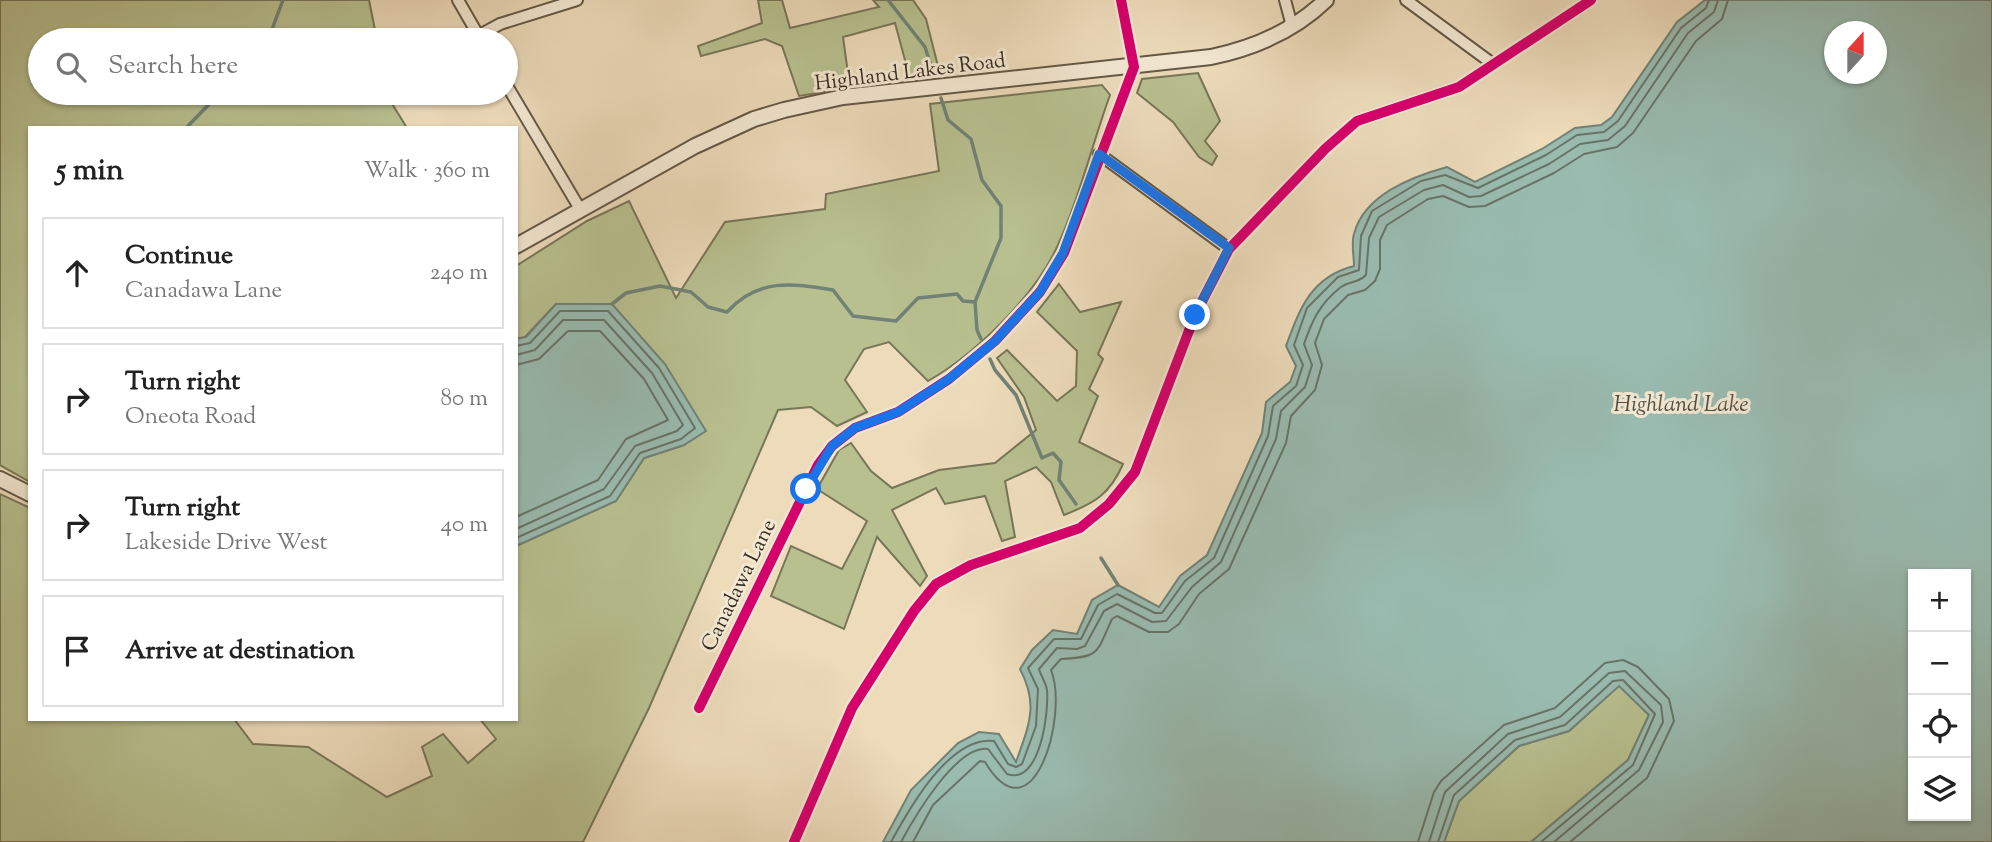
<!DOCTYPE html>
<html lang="en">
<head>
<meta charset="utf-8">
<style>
	:root { --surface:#fff; --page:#f2f2f2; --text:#222; --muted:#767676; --line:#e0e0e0 }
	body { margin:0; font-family:"Sorts Mill Goudy",serif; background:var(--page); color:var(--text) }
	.controls { position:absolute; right:21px; bottom:21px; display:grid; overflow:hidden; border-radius:0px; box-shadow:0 2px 5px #0004 }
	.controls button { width:63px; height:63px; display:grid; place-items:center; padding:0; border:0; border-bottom:2px solid var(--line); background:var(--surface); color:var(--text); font:35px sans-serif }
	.compass { position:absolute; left:1824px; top:21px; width:63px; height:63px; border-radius:50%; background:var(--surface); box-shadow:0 2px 5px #0004; rotate:21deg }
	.stop { position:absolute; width:21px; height:21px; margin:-16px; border:5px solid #1a73e8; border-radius:50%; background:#fff }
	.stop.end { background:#1a73e8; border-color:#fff; box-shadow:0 2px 7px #0008 }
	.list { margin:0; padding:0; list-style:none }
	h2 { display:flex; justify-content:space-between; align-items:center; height:91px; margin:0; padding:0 28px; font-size:30px }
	h2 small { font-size:23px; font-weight:400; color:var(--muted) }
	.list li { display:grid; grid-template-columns:46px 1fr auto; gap:21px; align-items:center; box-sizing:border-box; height:112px; margin:0 14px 14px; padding:0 14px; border:2px solid var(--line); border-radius:0px }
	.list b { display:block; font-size:26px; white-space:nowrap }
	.list p { margin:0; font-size:23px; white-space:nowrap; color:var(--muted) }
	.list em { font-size:23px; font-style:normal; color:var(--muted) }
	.icon { flex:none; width:38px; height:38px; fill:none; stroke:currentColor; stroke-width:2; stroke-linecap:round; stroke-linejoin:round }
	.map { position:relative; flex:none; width:1992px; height:842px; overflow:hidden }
	.search { position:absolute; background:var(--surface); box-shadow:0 2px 5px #0004; left:28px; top:28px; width:490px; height:77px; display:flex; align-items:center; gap:18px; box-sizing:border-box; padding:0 24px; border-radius:38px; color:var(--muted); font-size:26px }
	.panel { position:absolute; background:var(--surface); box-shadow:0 2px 5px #0004; left:28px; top:126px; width:490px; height:595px; border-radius:0px }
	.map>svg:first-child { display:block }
</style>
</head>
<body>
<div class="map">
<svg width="1992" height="842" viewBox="0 0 1992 842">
	<rect width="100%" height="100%" fill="#eddbba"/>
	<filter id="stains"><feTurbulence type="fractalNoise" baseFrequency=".00286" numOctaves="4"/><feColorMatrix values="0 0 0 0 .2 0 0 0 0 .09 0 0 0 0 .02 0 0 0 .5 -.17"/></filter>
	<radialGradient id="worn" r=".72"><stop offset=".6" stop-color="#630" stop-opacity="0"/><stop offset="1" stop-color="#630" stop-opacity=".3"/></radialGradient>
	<g fill="#b8c090" stroke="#777658" stroke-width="2">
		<polygon points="0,0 369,0 377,40 40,40 40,93 389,93 391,102 407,128 30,128 30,482 0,465"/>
		<polygon points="758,0 782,0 790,28 879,7 873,0 913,0 926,19 940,74 909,75 895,23 843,37 850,88 799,96 782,46 765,39 701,56 698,46 762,23"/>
		<polygon points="1198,73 1220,121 1205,141 1217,156 1212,165 1199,157 1173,122 1137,93 1142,79"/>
		<path d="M1102,85L1110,95C1092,145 1079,199 1057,247C1035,296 974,355 928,381L889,342L864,349L845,380L867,412L837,426L811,407L778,410L649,708L583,842H0V494L30,508V719H234L253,744L308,747L387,797L432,776L422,747L443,734L468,763L496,739L480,719H516V546L616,501L644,458L684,445L556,304L525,337L516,339V266L587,221L629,201L676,298L725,222L825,209L826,194L939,171L930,104Z"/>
		<path d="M1059,284L1080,312L1121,302L1098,354L1103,359L1089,389L1098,396L1079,442L1123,464C1110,494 1095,503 1064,515L1051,482L1036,467L1005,481L1015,537L1002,541L985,496L945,504L936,488L892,510L927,576L920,586L877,537L844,629L771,596L791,546L842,569L867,521L817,489L839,450L851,443L871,471L892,488L939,470L995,463L1036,430L1024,397L997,358L1007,350L1057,401L1076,386L1077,351L1037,312Z"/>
		<polygon points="1619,685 1649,715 1628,760 1531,842 1444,842 1459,801 1519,746 1569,731"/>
	</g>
	<g fill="#99bbb0" stroke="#718277" stroke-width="2" fill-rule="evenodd">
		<path d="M1705,0H1992V842H1531L1628,760L1649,715L1619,686L1569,731L1519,746L1459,801L1444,842H883L911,790L958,743L979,732L999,734L1016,762C1029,725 1039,705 1020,669L1032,650L1053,630L1077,634L1092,600L1118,585L1159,607L1180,576L1207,555L1262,433L1266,402L1290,382L1296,366L1286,346C1300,308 1311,277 1354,266C1354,256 1351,243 1354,234C1364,195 1411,177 1447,167L1475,182L1542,149L1575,128L1601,125L1612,117L1677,22ZM1834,32H1876V74H1834ZM1913,574H1966V816H1913Z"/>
		<polygon points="556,304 612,304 665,364 706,431 684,445 644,458 616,501 516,546 516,339 526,337"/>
	</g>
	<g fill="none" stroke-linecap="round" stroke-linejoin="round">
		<g stroke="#687468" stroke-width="2">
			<polyline points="516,346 530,343 560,311 608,311 659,368 695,428 681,439 640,453 610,496 516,538"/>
			<polyline points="516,355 535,350 563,320 604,320 652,373 683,425 677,431 635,446 604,489 516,529"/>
			<polyline points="516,365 539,359 568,331 600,331 644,379 668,420 626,439 598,480 516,517"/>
			<path d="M891,842C909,809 950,735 994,741L1008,764L1016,767L1022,764L1036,726L1038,689L1028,668L1054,639H1081L1098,605L1117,594L1155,613H1162L1185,581L1214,558L1268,436L1273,406L1296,386L1303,365L1294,345L1307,308L1338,277L1359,270L1361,236L1372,211L1421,181L1445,175L1478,188L1546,155L1577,135L1604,132L1618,121L1681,28L1706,8L1709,0"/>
			<path d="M901,842C914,818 956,745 988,749L1007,774C1040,786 1049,712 1047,690C1046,683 1041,676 1039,669L1057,648L1077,649L1085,646L1104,611L1117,604L1152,622L1166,621L1192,587L1221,562L1276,439L1281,411L1305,387L1312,365L1304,344C1312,321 1320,303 1341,287C1349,281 1359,283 1366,275L1369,238L1379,217L1424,190L1443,185L1469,197L1481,196L1549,164L1580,144L1608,140L1625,126L1688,33L1714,12L1718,0"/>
			<path d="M913,842L933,805L980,761L985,762C1033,842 1069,715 1051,670L1061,659C1100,657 1096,654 1112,619L1117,616L1149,632H1168L1179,624L1199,594L1229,569L1286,443L1291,416L1315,390L1322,365L1315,343L1324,319L1348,295L1365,290L1375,281L1380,269V240L1387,225L1428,199L1443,196L1469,207L1485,206L1554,173L1584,154L1617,147L1633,133L1696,41L1722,19L1728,0"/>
			<polyline points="1418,842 1434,792 1441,781 1504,725 1555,708 1605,663 1623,660 1638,667 1669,699 1674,721 1647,778 1570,842"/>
			<polyline points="1429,842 1445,792 1508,734 1560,717 1609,673 1625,671 1661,705 1663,722 1639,770 1554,842"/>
			<polyline points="1438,842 1454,795 1515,740 1565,725 1613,681 1623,680 1655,714 1633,765 1541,842"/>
		</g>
		<g stroke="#718277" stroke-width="3.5">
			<polyline points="888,0 925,47 934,76"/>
			<polyline points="268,40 283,0"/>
			<polyline points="941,98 948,120 971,139 982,180 1001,206 1001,238 975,302 977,330 981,339"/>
			<polyline points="186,128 220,93"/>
			<path d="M612,304L626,293L660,286L691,292L708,307L727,312C758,278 792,283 833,290L853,316L896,321L918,298L957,294L963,301L975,302"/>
			<polyline points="990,359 995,370 1016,395 1042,458 1053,453 1061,462 1059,480 1076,504"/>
			<polyline points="1101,558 1118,585"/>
		</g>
		<g stroke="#645847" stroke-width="14">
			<g id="minor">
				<polyline points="458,0 481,40"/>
				<polyline points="1285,0 1292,26"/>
				<polyline points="1406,0 1493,64"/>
				<polyline points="478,36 500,24 577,0"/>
				<polyline points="506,84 580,209"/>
				<polyline points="1099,154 1229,249"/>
				<polyline points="699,708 818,465 832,446 855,428 898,412 949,379 995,341 1040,292 1064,253 1134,67 1121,0"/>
				<polyline points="794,842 852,708 914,611 936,584 971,565 1080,528 1109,504 1135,472 1195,315 1229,249 1325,149 1357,121 1459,87 1591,0"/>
			</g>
		</g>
		<g stroke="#645847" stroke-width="18">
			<g id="tertiary">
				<path d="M516,246L695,146L754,119L784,110L843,97L1211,57C1254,48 1294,31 1326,0"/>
				<polyline points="0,479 30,494"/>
			</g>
		</g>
		<use href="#minor" stroke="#f3e8d2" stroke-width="10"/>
		<use href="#tertiary" stroke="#f3e8d2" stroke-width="14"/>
		<g stroke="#f3e8d2" stroke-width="15">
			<g id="cycleway">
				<polyline points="699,708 818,465 832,446 855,428 898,412 949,379 995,341 1040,292 1064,253 1134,67 1121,0"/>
				<polyline points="794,842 852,708 914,611 936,584 971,565 1080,528 1109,504 1135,472 1195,315 1229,249 1325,149 1357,121 1459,87 1591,0"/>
			</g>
		</g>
		<use href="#cycleway" stroke="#d6006c" stroke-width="10"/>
	</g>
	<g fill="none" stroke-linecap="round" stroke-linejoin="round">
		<polyline stroke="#1a73e8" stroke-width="9" points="806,489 832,446 855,428 898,412 949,379 995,341 1040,292 1063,253 1099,154 1229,248 1195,315"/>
	</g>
	<g text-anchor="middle" stroke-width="6" stroke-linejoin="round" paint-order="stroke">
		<g font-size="21" fill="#362c21" stroke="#f3e8d2">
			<text transform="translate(910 71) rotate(-7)" y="7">Highland Lakes Road</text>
			<text transform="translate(738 585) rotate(-64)" y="7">Canadawa Lane</text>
		</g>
		<g font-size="23" font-style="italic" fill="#4f5045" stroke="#f3e8d2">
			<text x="1681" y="411">Highland Lake</text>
		</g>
	</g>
	<rect width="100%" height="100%" filter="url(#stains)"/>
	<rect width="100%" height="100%" fill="url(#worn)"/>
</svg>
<div class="controls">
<button>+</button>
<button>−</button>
<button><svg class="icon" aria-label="locate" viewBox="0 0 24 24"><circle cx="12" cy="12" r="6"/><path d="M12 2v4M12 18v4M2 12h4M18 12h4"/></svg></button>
<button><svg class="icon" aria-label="layers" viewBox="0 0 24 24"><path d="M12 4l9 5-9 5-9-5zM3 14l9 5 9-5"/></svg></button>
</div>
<svg class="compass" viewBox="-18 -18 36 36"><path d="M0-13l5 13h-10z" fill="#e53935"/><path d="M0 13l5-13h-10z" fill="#767676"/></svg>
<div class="stop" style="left:806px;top:489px"></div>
<div class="stop end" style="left:1195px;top:315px"></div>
<div class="search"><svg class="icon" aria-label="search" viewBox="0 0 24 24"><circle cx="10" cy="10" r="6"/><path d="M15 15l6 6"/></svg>Search here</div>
<section class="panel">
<h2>5 min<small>Walk · 360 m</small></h2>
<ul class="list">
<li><svg class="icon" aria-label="ahead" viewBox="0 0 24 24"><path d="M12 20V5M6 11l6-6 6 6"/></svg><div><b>Continue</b><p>Canadawa Lane</p></div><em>240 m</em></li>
<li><svg class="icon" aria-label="right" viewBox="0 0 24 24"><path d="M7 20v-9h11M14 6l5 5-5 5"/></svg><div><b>Turn right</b><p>Oneota Road</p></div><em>80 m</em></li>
<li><svg class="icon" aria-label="right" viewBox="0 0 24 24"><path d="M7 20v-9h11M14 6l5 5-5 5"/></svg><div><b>Turn right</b><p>Lakeside Drive West</p></div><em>40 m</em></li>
<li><svg class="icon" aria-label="arrive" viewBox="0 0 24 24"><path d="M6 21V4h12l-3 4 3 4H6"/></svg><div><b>Arrive at destination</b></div></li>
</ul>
</section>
</div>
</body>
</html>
